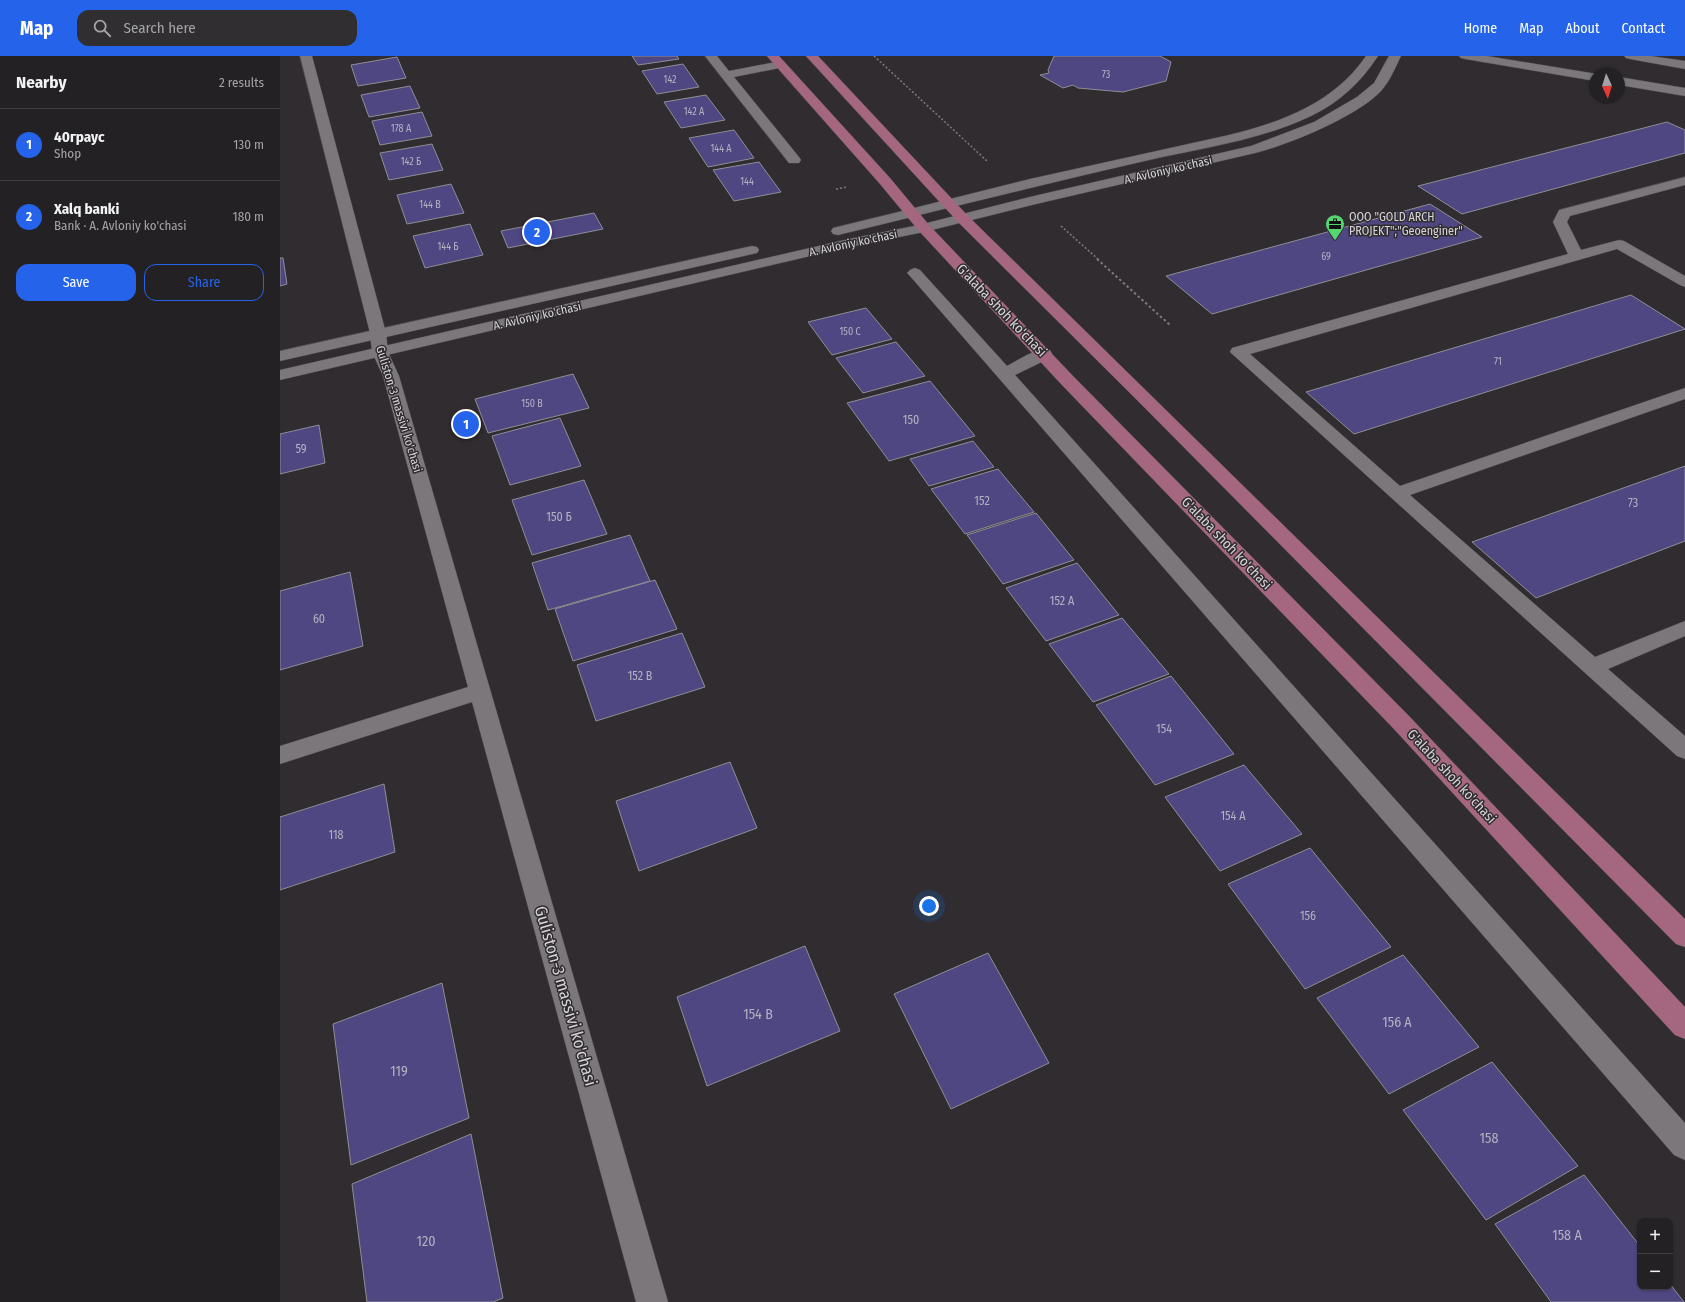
<!DOCTYPE html>
<html lang="en">
<head>
<meta charset="utf-8">
<style>
	:root { --surface:#242124; --page:#302e31; --text:#f1f3f6; --muted:#a3a3a6; --line:#413e41; --accent:#2563eb }
	body { margin:0; font-family:"Fira Sans Condensed",sans-serif; background:var(--page); color:var(--text) }
	.controls { position:absolute; right:12px; bottom:12px; display:grid; overflow:hidden; border-radius:8px; box-shadow:0 1px 3px #0004 }
	.controls button { width:36px; height:36px; display:grid; place-items:center; padding:0; border:0; border-bottom:1px solid var(--line); background:var(--surface); color:var(--text); font:20px sans-serif }
	.compass { position:absolute; left:1309px; top:12px; width:36px; height:36px; border-radius:50%; background:var(--surface); box-shadow:0 1px 3px #0004; rotate:176deg }
	.you { position:absolute; left:649px; top:850px; width:14px; height:14px; margin:-10px; border:3px solid #fff; border-radius:50%; background:#1a73e8; box-shadow:0 0 0 6px #1a73e833 }
	.badge { display:grid; place-items:center; width:26px; height:26px; border-radius:50%; background:var(--accent); color:#fff; font-size:13px; font-weight:700 }
	.pin { position:absolute; translate:-50% -50%; border:2px solid #fff; box-shadow:0 1px 4px #0006 }
	.list { margin:0; padding:0; list-style:none }
	h2 { display:flex; justify-content:space-between; align-items:center; height:52px; margin:0; padding:0 16px; font-size:17px }
	h2 small { font-size:13px; font-weight:400; color:var(--muted) }
	.list li { display:grid; grid-template-columns:26px 1fr auto; gap:12px; align-items:center; box-sizing:border-box; height:72px; padding:0 16px; border-top:1px solid var(--line) }
	.list b { display:block; font-size:15px; white-space:nowrap }
	.list p { margin:0; font-size:13px; white-space:nowrap; color:var(--muted) }
	.list em { font-size:13px; font-style:normal; color:var(--muted) }
	.actions { display:flex; gap:8px; padding:12px 16px }
	.actions a { flex:1; padding:9px 0; border:1px solid var(--accent); border-radius:12px; text-align:center; font-size:14px; color:var(--accent) }
	.actions .main { background:var(--accent); color:#fff }
	.icon { flex:none; width:22px; height:22px; fill:none; stroke:currentColor; stroke-width:2; stroke-linecap:round; stroke-linejoin:round }
	.map { position:relative; flex:none; width:1405px; height:1246px; overflow:hidden }
	header { display:flex; align-items:center; gap:24px; box-sizing:border-box; height:56px; padding:0 20px; background:var(--accent); color:#fff }
	header strong { font-size:19px }
	nav { display:flex; gap:22px; margin-inline-start:auto; font-size:14px }
	.search { width:280px; height:36px; background:var(--page); display:flex; align-items:center; gap:10px; box-sizing:border-box; padding:0 14px; border-radius:12px; color:var(--muted); font-size:15px }
	main { display:flex }
	aside { flex:1; background:var(--surface) }
	.map>svg:first-child { display:block }
</style>
</head>
<body>
<header>
<strong>Map</strong>
<div class="search"><svg class="icon" aria-label="search" viewBox="0 0 24 24"><circle cx="10" cy="10" r="6"/><path d="M15 15l6 6"/></svg>Search here</div>
<nav><a>Home</a><a>Map</a><a>About</a><a>Contact</a></nav>
</header>
<main>
<aside>
<h2>Nearby<small>2 results</small></h2>
<ul class="list">
<li><span class="badge">1</span><div><b>40граус</b><p>Shop</p></div><em>130 m</em></li>
<li><span class="badge">2</span><div><b>Xalq banki</b><p>Bank · A. Avloniy ko'chasi</p></div><em>180 m</em></li>
</ul>
<div class="actions"><a class="main">Save</a><a>Share</a></div>
</aside>
<div class="map">
<svg width="1405" height="1246" viewBox="0 0 1405 1246">
	<rect width="100%" height="100%" fill="#302c30"/>
	<g fill="#4f4781" stroke="#8f8e94">
		<polygon points="352,0 397,0 399,3 358,9"/>
		<polygon points="774,0 880,0 891,6 886,25 843,36 798,32 793,29 783,32 760,19 769,17 768,14"/>
		<polygon points="117,1 126,22 78,30 71,9"/>
		<polygon points="403,8 419,31 377,38 362,15"/>
		<polygon points="130,30 140,52 89,61 81,39"/>
		<polygon points="426,39 445,64 401,72 384,46"/>
		<polygon points="142,56 152,80 100,89 92,65"/>
		<polygon points="1387,66 1405,74 1405,97 1182,158 1138,130"/>
		<polygon points="454,74 474,102 428,111 409,82"/>
		<polygon points="152,88 163,114 109,124 100,97"/>
		<polygon points="479,106 501,136 454,145 433,114"/>
		<polygon points="171,128 184,157 127,168 117,139"/>
		<polygon points="1150,148 1202,181 932,258 886,220"/>
		<polygon points="314,157 323,173 228,192 221,175"/>
		<polygon points="190,168 203,199 145,212 133,180"/>
		<polygon points="0,202 3,202 7,228 0,230"/>
		<polygon points="1351,239 1405,273 1074,378 1026,336"/>
		<polygon points="586,252 612,283 552,299 528,266"/>
		<polygon points="616,286 645,320 583,337 556,302"/>
		<polygon points="293,318 309,352 208,377 195,343"/>
		<polygon points="650,325 695,380 609,405 567,347"/>
		<polygon points="280,362 301,410 230,429 212,380"/>
		<polygon points="39,369 45,407 0,418 0,378"/>
		<polygon points="693,385 714,411 649,430 630,403"/>
		<polygon points="1405,410 1405,485 1256,542 1192,486"/>
		<polygon points="718,413 754,456 685,478 651,433"/>
		<polygon points="304,424 327,478 252,499 232,444"/>
		<polygon points="756,457 794,504 723,528 687,479"/>
		<polygon points="350,479 370,525 268,554 252,507"/>
		<polygon points="797,507 839,559 766,585 726,532"/>
		<polygon points="70,516 83,590 0,614 0,535"/>
		<polygon points="375,524 397,573 293,605 275,553"/>
		<polygon points="842,562 889,618 813,646 769,588"/>
		<polygon points="402,577 425,631 316,665 297,609"/>
		<polygon points="891,620 954,698 875,729 816,649"/>
		<polygon points="450,706 477,772 359,815 336,745"/>
		<polygon points="964,709 1022,778 940,815 885,741"/>
		<polygon points="104,728 115,796 0,834 0,761"/>
		<polygon points="1030,792 1111,891 1025,933 948,828"/>
		<polygon points="525,890 560,975 427,1030 397,941"/>
		<polygon points="708,897 769,1007 671,1053 614,938"/>
		<polygon points="1123,899 1199,991 1109,1038 1037,942"/>
		<polygon points="162,927 189,1062 71,1109 53,968"/>
		<polygon points="1212,1006 1298,1110 1206,1164 1123,1054"/>
		<polygon points="191,1078 223,1242 213,1246 87,1246 72,1128"/>
		<polygon points="1304,1119 1360,1190 1360,1231 1390,1231 1390,1228 1404,1246 1271,1246 1215,1168"/>
	</g>
	<g fill="none" stroke-linecap="round" stroke-linejoin="round">
		<g stroke="#4d4a4d" stroke-width="1">
			<g id="service">
				<polygon points="425,0 437,0 449,15 501,5 505,7 507,9 505,11 454,21 519,101 521,104 519,107 509,107"/>
				<polygon points="1179,0 1207,0 1317,18 1315,18 1315,25 1185,3 1181,2"/>
				<polygon points="1339,21 1405,32 1405,40 1339,29"/>
			</g>
		</g>
		<g stroke="#4d4a4d" stroke-width="1">
			<g id="minor">
				<polygon points="20,0 32,0 106,277 108,296 119,320 388,1246 356,1246 192,646 0,708 0,690 188,631 103,320 92,296 90,277"/>
				<polygon points="1405,121 1405,129 1290,160 1287,166 1301,194 1339,184 1344,185 1405,220 1405,231 1400,229 1337,193 970,298 1120,430 1405,332 1405,343 1130,439 1315,601 1405,565 1405,580 1328,613 1405,680 1405,703 1397,700 950,296 952,292 1288,198 1273,166 1279,154"/>
				<path d="M635,212L640,214L727,310C739,304 756,291 770,294L772,298L770,302L735,319L1405,1067V1104L1394,1099L630,220L627,217L630,214Z"/>
			</g>
		</g>
		<g stroke="#4d4a4d" stroke-width="1">
			<g id="tertiary">
				<polygon points="631,153 636,154 638,157 636,160 558,179 553,178 551,175 553,172"/>
				<polygon points="644,168 649,169 651,172 649,175 569,191 0,324 0,314 569,183"/>
				<polygon points="472,190 477,191 479,194 477,197 0,305 0,295"/>
			</g>
		</g>
		<g stroke="#4d4a4d" stroke-width="1">
			<g id="secondary">
				<path d="M1086,0H1098C1081,26 1060,46 1031,60C981,84 923,92 869,104C789,122 710,142 631,161L626,160L624,157L626,154L750,123L949,79C1002,66 1054,47 1086,0Z"/>
				<path d="M1109,0H1121C1115,12 1110,25 1101,35C1078,60 1008,89 975,97L756,148L644,176L639,175L637,172L639,169L754,140L971,90L1034,66L1077,41L1094,27Z"/>
				<polygon points="1344,0 1371,0 1405,5 1405,13 1350,3 1346,2"/>
			</g>
		</g>
		<g stroke="#4d4a4d" stroke-width="1">
			<g id="primary">
				<polygon points="487,0 499,0 610,122 649,169 793,320 1129,660 1405,951 1405,983 1395,979 1113,672 781,328 639,175 600,128"/>
				<polygon points="526,0 538,0 688,160 1405,863 1405,891 1396,888 857,344 678,166"/>
			</g>
		</g>
		<g stroke="#7e7b7e" stroke-width="1.5" stroke-dasharray="2 2" stroke-linecap="butt">
			<polyline points="594,0 708,106"/>
			<polyline points="556,133 567,131"/>
			<polyline points="781,170 819,204"/>
		</g>
		<polyline stroke="#7e7b7e" stroke-width="2" stroke-dasharray="2.5 2.5" stroke-linecap="butt" points="817,203 890,269"/>
		<use href="#service" fill="#7b777b" fill-rule="evenodd"/>
		<use href="#minor" fill="#7b777b" fill-rule="evenodd"/>
		<use href="#tertiary" fill="#7b777b" fill-rule="evenodd"/>
		<use href="#secondary" fill="#7b777b" fill-rule="evenodd"/>
		<use href="#primary" fill="#a56780" fill-rule="evenodd"/>
	</g>
	<defs>
		<g id="office-pin" transform="scale(1)"><path d="M0 17L-7.5 6A9.5 9.5 0 1 1 7.5 6Z" fill="#55d671" stroke="#302c30"/><path d="M-6-3h4V-5.5h4V-3h4V5H-6ZM-1-4.5V-3h2v-1.5ZM-6 0V1H6V0Z" fill="#111"/></g>
	</defs>
	<g fill-rule="evenodd">
		<use href="#office-pin" x="1055" y="168"/>
	</g>
	<g text-anchor="middle" stroke-width="3" stroke-linejoin="round" paint-order="stroke">
		<g font-size="10" fill="#b4b1c1">
			<text x="826" y="22">73</text>
			<text x="390" y="27">142</text>
			<text x="414" y="59">142 А</text>
			<text x="121" y="76">178 А</text>
			<text x="441" y="96">144 А</text>
			<text x="131" y="109">142 Б</text>
			<text x="467" y="129">144</text>
			<text x="150" y="152">144 В</text>
			<text x="168" y="194">144 Б</text>
			<text x="1046" y="204">69</text>
			<text x="570" y="279">150 С</text>
			<text x="1218" y="309">71</text>
			<text x="252" y="351">150 В</text>
		</g>
		<g font-size="12" fill="#d6d4d6" stroke="#302c30">
			<text transform="translate(888 114) rotate(-13)" y="4">A. Avloniy ko'chasi</text>
			<text transform="translate(573 187) rotate(-12)" y="4">A. Avloniy ko'chasi</text>
			<text transform="translate(257 260) rotate(-13)" y="4">A. Avloniy ko'chasi</text>
			<text transform="translate(119 353) rotate(73)" y="4">Guliston-3 massivi ko'chasi</text>
		</g>
		<g font-size="12" fill="#d6d4d6" stroke="#302c30" text-anchor="start">
			<text x="1069" y="165">ООО "GOLD ARCH<tspan x="1069" dy="14">PROJEKT";"Geoenginer"</tspan></text>
		</g>
		<g font-size="12" fill="#b4b1c1">
			<text x="631" y="368">150</text>
			<text x="21" y="397">59</text>
			<text x="702" y="449">152</text>
			<text x="1353" y="451">73</text>
			<text x="279" y="465">150 Б</text>
			<text x="782" y="549">152 А</text>
			<text x="39" y="567">60</text>
			<text x="360" y="624">152 В</text>
			<text x="884" y="677">154</text>
			<text x="953" y="764">154 А</text>
			<text x="56" y="783">118</text>
			<text x="1028" y="864">156</text>
		</g>
		<g font-size="14" fill="#d6d4d6" stroke="#302c30">
			<text transform="translate(722 254) rotate(46)" y="5">G'alaba shoh ko'chasi</text>
			<text transform="translate(947 487) rotate(46)" y="5">G'alaba shoh ko'chasi</text>
			<text transform="translate(1172 720) rotate(47)" y="5">G'alaba shoh ko'chasi</text>
		</g>
		<g font-size="14" fill="#b4b1c1">
			<text x="478" y="963">154 В</text>
			<text x="1117" y="971">156 А</text>
			<text x="119" y="1020">119</text>
			<text x="1209" y="1087">158</text>
			<text x="1287" y="1184">158 А</text>
			<text x="146" y="1190">120</text>
		</g>
		<g font-size="17" fill="#d6d4d6" stroke="#302c30">
			<text transform="translate(286 940) rotate(74)" y="6">Guliston-3 massivi ko'chasi</text>
		</g>
	</g>
</svg>
<div class="controls">
<button>+</button>
<button>−</button>
</div>
<svg class="compass" viewBox="-18 -18 36 36"><path d="M0-13l5 13h-10z" fill="#e53935"/><path d="M0 13l5-13h-10z" fill="#a3a3a6"/></svg>
<div class="you"></div>
<div class="pin badge" style="left:186px;top:368px">1</div>
<div class="pin badge" style="left:257px;top:176px">2</div>
</div>
</main>
</body>
</html>
